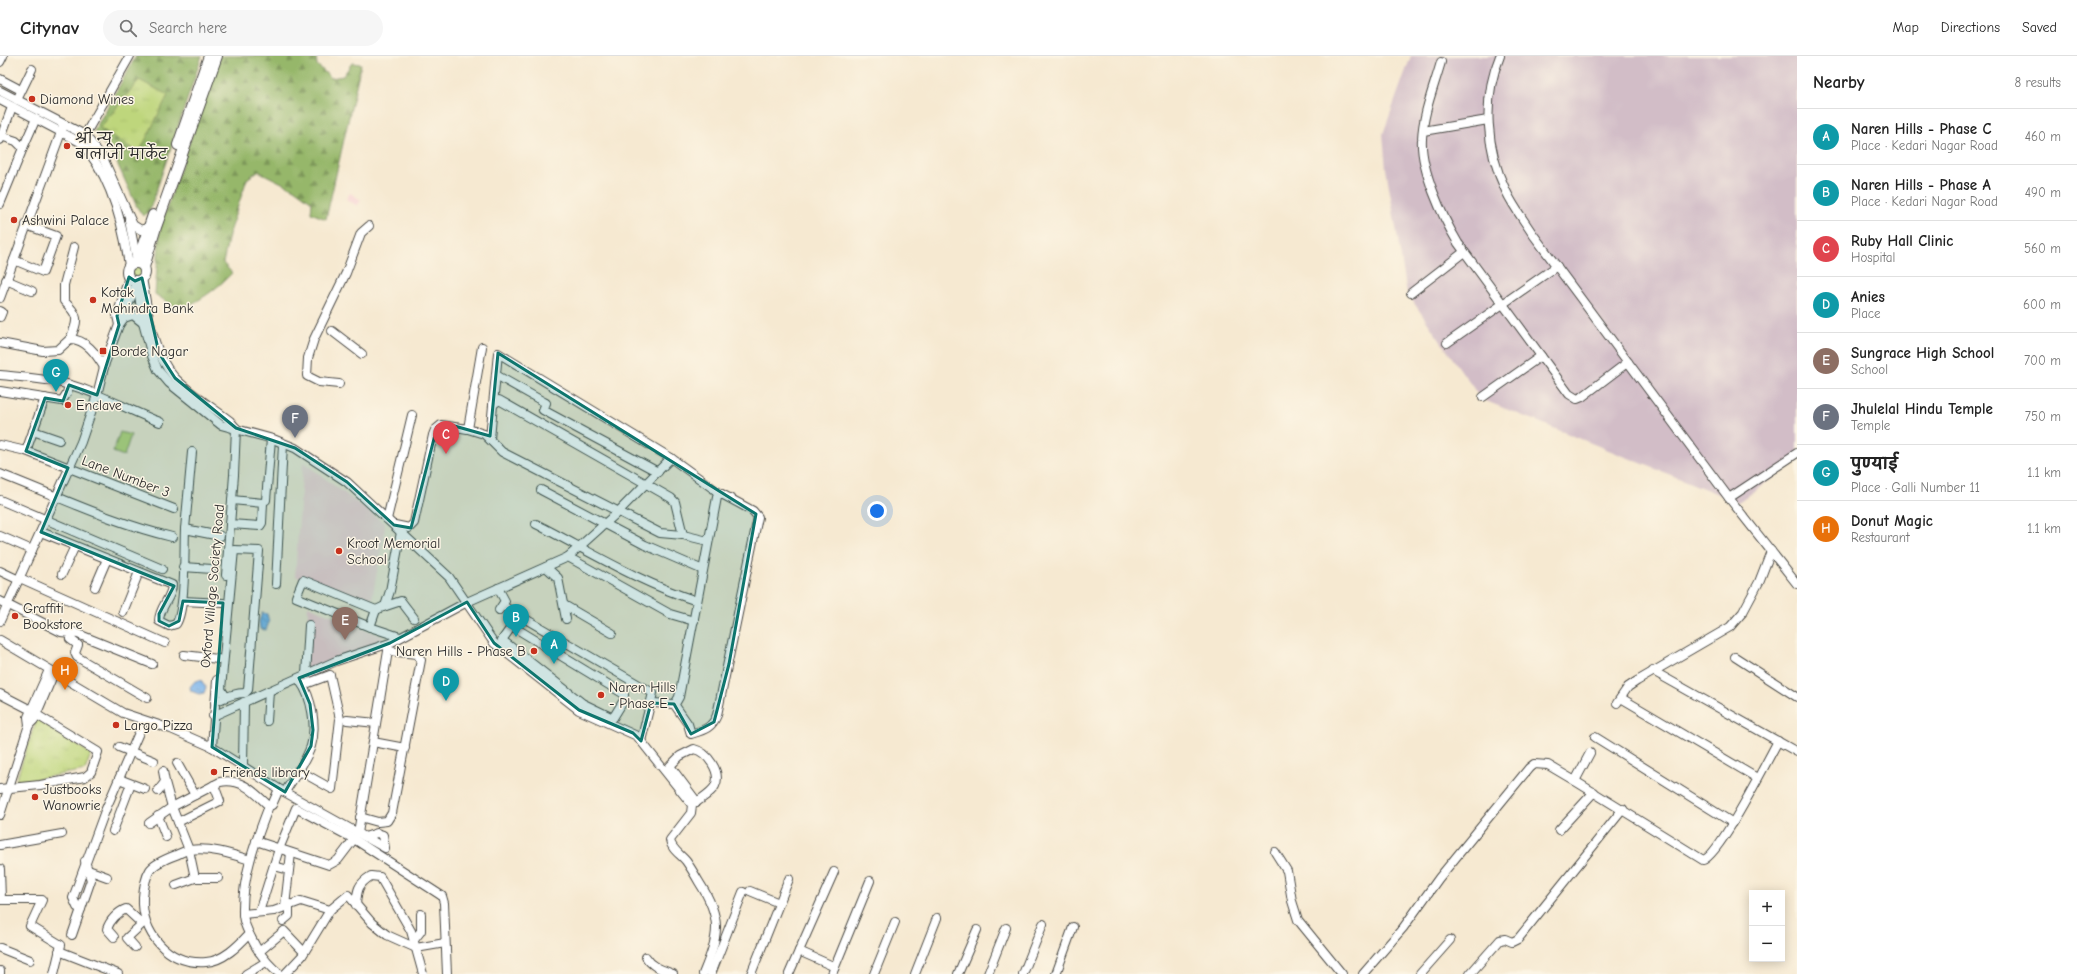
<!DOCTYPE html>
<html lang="en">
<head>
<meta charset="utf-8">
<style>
	:root { --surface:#fff; --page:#f6f6f6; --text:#222; --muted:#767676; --line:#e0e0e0; --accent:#c8321e }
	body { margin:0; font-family:"Comic Neue","Playpen Sans Deva",sans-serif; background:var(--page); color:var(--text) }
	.controls { position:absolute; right:12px; bottom:12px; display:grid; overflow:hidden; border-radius:0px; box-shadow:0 2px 10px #0003 }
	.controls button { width:36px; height:36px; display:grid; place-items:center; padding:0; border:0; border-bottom:1px solid var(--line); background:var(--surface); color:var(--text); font:20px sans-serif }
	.you { position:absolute; left:877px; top:455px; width:14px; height:14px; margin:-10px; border:3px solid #fff; border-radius:50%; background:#1a73e8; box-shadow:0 0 0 6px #1a73e833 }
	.badge { display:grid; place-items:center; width:26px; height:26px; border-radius:50%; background:var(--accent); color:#fff; font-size:13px; font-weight:700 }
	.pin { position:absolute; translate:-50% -33px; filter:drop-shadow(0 1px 2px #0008) }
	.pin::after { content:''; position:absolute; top:21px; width:14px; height:12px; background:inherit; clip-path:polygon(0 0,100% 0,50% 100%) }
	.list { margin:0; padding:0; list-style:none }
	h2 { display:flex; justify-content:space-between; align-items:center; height:52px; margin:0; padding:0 16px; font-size:17px }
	h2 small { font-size:13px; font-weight:400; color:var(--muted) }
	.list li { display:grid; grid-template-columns:26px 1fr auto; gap:12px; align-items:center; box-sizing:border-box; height:56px; padding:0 16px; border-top:1px solid var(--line) }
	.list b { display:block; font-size:15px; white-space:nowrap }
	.list p { margin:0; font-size:13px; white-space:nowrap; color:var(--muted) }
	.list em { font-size:13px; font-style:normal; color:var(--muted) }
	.icon { flex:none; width:22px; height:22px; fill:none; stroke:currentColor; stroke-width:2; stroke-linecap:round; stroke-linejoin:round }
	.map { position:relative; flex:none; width:1797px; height:918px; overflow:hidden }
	header { display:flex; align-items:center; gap:24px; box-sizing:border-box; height:56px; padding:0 20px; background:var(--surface); border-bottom:1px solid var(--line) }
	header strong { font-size:19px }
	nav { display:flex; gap:22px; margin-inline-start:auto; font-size:14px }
	.search { width:280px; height:36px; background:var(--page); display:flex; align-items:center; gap:10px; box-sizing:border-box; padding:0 14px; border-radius:22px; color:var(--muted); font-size:15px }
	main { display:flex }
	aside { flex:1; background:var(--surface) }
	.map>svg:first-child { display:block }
</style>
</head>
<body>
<header>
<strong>Citynav</strong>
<div class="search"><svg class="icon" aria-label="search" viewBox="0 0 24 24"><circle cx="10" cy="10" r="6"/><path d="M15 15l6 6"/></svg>Search here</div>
<nav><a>Map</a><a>Directions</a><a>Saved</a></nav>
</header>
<main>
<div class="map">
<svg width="1797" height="918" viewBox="0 0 1797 918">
	<defs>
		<pattern id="forest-firs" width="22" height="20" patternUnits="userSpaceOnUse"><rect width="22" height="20" fill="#96b76b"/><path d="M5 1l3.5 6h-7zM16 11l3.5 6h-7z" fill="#7b9558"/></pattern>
		<pattern id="park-tufts" width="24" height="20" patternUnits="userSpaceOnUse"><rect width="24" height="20" fill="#bed67b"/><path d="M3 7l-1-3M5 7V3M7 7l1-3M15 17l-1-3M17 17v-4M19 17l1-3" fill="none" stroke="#a3b86a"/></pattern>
		<pattern id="water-waves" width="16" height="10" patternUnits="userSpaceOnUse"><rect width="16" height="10" fill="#7bb4ec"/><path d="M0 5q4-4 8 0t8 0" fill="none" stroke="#6593bf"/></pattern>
	</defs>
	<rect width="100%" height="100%" fill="#fcf5e5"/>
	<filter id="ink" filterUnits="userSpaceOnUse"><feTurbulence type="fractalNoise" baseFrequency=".025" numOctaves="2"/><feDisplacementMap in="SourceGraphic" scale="8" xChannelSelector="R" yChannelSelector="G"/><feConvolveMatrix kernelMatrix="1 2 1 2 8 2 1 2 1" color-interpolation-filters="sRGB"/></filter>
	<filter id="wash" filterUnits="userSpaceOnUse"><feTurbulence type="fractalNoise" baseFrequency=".012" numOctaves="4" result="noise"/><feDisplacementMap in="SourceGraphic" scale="16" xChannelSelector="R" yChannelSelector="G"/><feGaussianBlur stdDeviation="0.9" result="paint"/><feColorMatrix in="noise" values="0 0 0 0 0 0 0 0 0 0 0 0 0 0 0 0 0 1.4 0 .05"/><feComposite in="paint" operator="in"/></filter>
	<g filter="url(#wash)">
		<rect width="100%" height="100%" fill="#f6e9d1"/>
		<g fill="#f7cfd3">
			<polygon points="350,137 361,144 357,150 346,143"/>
			<polygon points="303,406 384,467 385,471 371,549 295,520"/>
			<polygon points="308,550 382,580 384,585 306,618"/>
		</g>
		<polygon fill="#d2bdc7" points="1411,0 1797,0 1797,405 1738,446 1481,343 1407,237 1386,113 1383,78"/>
		<g fill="#bed67b" stroke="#748053">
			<polygon points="137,201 144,218 135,231 129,214"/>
			<polygon points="120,376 131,379 124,400 113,396"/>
		</g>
		<g fill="url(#forest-firs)" stroke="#60714b">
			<polygon points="136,0 202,0 149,156 143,160 137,151 117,107 94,75"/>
			<path d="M219,0H316L317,9L331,22L343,20L352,7L361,8L326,163L311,157L312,146L294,133L258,115L247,123L230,174L223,207L232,217C217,233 200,245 179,254L155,238L160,172Z"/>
		</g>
		<g fill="url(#park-tufts)" stroke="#748053">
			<polygon points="139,24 168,39 139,97 100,72"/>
			<polygon points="37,662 91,698 85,714 15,727"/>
		</g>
		<g fill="url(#water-waves)" stroke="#53708c">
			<polygon points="262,557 267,558 269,566 266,574 260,573 259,565"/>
			<polygon points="201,624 206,631 204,637 199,638 191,635 190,631 195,625"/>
		</g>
	</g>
	<g filter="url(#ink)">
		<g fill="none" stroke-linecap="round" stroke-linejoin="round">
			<g stroke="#494844" stroke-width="10">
				<g id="minor">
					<path d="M1500,0C1482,43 1486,93 1506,135C1513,150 1523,163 1532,177L1729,442L1797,528"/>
					<polyline points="0,6 3,0"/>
					<path d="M1441,6C1434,31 1423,57 1422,83C1420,113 1443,162 1458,187L1569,338L1577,343L1582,341L1628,306"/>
					<polyline points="0,23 17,32"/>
					<polyline points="0,35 85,79 103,102 133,169 141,174 149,171"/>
					<path d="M0,44L80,86C111,118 123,167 129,210"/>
					<polyline points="17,44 32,13"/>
					<polyline points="1423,75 1488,64"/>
					<polyline points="0,84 12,51"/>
					<polyline points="82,84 130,0"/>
					<polyline points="23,92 34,67"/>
					<polyline points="0,148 23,92 16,85 1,80"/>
					<polyline points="129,164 137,206"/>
					<polyline points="14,204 43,216 56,180 26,169"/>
					<path d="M142,222C148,255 151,295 174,321C190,338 212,351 230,365L236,372"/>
					<polyline points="6,224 32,235"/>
					<path d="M137,225L143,267L152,300L158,314L169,327L221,369L273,383L295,392L347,426L449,521L494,587L579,654L637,680L692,749L691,757L670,784C671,793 680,798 686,805C691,812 695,819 699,826C723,863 719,879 703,918"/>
					<polyline points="1411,237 1464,196"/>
					<polyline points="0,242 63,71"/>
					<polyline points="0,255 2,256 0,261"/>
					<polyline points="124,262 133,259 143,267"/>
					<polyline points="119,269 117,260 129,221"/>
					<polyline points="332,275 362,298"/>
					<path d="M70,283C79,263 79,260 64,245V229L74,191"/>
					<path d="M0,287L43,295L58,294L70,283C86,283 96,298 104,311"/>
					<polyline points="1447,287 1557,210"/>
					<path d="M0,319C19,321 39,322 58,326C93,333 127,354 160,366"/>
					<polyline points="496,319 544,346 546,347 543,354 658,416"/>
					<polyline points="339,328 319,326 307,320 308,302 314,283 346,217 361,177 369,170"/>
					<polyline points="0,335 62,345 67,337 69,329"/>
					<polyline points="1483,341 1541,300"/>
					<polyline points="493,349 498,297 671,402"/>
					<polyline points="468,373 482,291"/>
					<polyline points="33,375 59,384"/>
					<polyline points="490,383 493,349 499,344 671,442 675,446 683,479"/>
					<polyline points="0,389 26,395 174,453"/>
					<polyline points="26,395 45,342"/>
					<path d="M0,418C57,440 113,467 172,481"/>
					<polyline points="541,434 645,489 703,514"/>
					<polyline points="1729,442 1797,397"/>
					<polyline points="0,444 162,513"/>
					<polyline points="266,444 271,383"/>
					<polyline points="387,463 412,359"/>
					<polyline points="230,468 260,470 262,467 263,447 232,444"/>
					<path d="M536,468C589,495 640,527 697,545"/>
					<polyline points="395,469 409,472 414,467 433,379 435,374 441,369 468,373 484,378 502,396 660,477 683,479 708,485"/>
					<polyline points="185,473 192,396"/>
					<path d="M41,476L172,529C172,542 159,551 159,565L169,570L176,568C186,553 184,494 185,473L220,480"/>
					<polyline points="0,480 32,494"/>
					<polyline points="568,501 670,558 694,565"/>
					<polyline points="183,511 212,513"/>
					<polyline points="546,511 558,522 566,563"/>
					<polyline points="0,515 19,524"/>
					<polyline points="62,518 75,490"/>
					<polyline points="226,519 234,419 236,372"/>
					<polyline points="20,522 165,587"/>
					<polyline points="276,528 283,388"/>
					<polyline points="95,531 107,503"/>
					<polyline points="498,532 505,545 499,554"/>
					<polyline points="0,545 61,576 78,578 152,608"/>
					<polyline points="183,545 223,547"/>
					<polyline points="564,549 612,577"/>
					<polyline points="503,550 653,637 641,685"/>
					<polyline points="383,551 401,545 414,562"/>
					<polyline points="123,556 139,516"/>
					<polyline points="0,565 81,386 97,339 105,307 119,269 124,262 136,227"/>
					<polygon points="512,570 624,638 624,644 613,662 582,647 502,584"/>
					<polyline points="370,571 376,554"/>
					<polyline points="74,576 70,583 78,589 75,597 77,601 147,642"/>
					<polyline points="400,581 370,571 296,541 303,524 376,554 385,550 390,535 401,476"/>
					<polyline points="0,584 123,657 171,673 212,691 279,733 385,792 383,779 377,777 365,781"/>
					<polyline points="184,599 218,603"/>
					<polyline points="1735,601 1797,641"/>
					<polyline points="1653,615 1797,696"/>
					<polyline points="306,619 309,569"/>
					<polyline points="0,638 31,654"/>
					<polyline points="1621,642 1757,722"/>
					<path d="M215,646C225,641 234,637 245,637L248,634L259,495L234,494L221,633L226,641"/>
					<path d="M651,647L675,648L679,641L718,436L753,455L758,461L717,659C712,672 704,674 691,678L688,668L674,648"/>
					<polyline points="1617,647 1628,631 1637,625 1730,571 1743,556 1759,526 1771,495"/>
					<polyline points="213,660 336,605 390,587 467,546 568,501 619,455 671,402 718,436"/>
					<polyline points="347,664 376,667"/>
					<polyline points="267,665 269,635"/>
					<polyline points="29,669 28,661 49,614"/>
					<polyline points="1595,681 1733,767"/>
					<polyline points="373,686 405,692"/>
					<polyline points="119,691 154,705"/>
					<polyline points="212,691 217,624"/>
					<path d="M694,693C707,696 722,716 715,730C712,736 702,742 697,746L670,710L680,700Z"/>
					<polyline points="177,707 195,739"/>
					<polyline points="243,710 244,646"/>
					<polyline points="298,714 332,733 340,663 330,619 303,629"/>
					<polyline points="119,723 145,733"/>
					<path d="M1575,725L1703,804C1719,800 1767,705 1778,685"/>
					<polyline points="165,726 172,751 189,794 195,822"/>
					<polyline points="0,733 40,729 85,721 91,716 98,696 37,659"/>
					<path d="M279,733L272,749L269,750C256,784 242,820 243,857C243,869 251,881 256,891C263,902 270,911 280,918"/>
					<polyline points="158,735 165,726 163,715"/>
					<path d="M285,736C294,721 306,706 311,690C317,671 312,641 300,625"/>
					<polyline points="0,759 27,675 29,669 34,664 54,617"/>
					<polyline points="158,760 166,781"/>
					<polyline points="360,761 378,766 387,765 392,757 421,604 417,598 388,595"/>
					<polyline points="178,766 220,745 214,729"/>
					<path d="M149,767L172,751L220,726C242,722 254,736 269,750"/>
					<polyline points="1559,774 1594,736"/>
					<polyline points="113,775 131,728"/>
					<polyline points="358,777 389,589"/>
					<polyline points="256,785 329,809 338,804 354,783"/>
					<polyline points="0,789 62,778"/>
					<polyline points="1275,796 1287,815 1292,845 1298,864 1342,918"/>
					<polyline points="274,810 289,814"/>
					<polyline points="0,813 1,844"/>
					<polyline points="88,814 107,821"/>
					<polyline points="834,816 799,895 835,911"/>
					<polyline points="176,829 195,822 218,822"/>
					<polyline points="750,835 779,847"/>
					<polyline points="0,844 42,844 30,870 61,889 54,918"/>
					<path d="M356,849C357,834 358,828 371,820L380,821L411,875L423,918"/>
					<polyline points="285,850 291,797"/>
					<polyline points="81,853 77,851 73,842 105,755 144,665"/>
					<polyline points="259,856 279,793 296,752 354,783 442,840 444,847 447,918"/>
					<polyline points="243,858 274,855 301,845 330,854 348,839 372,867 387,879 416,892 445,887"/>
					<polyline points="283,865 289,860 289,848"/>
					<path d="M249,878C238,890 223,905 206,906C168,909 141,877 143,841C144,831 145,822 150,814C155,807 168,802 176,799C181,797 186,794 190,794C210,791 231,798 250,804"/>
					<polyline points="72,879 91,824 85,805"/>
					<path d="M114,881L107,873C110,864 118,856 126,853L140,866"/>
					<polyline points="414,884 421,875 421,858"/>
					<polyline points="135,891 127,882 142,868 140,866 142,865"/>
					<polyline points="0,892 30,904"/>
					<polyline points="59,895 118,918"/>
					<polyline points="259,896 284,875 304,896"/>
					<path d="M646,901C652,911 663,914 673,918"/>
					<polyline points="0,915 0,918"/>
					<polyline points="246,918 266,906"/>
					<polyline points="285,918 302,900 330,854"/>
					<polyline points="711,918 743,836"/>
					<polyline points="751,918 789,823"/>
					<polyline points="789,918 799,895"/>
					<polyline points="832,918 870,825"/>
					<polyline points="874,918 895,866"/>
					<polyline points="915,918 937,862"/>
					<polyline points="958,918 977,874"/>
					<polyline points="988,918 1006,872"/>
					<polyline points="1023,918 1043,868"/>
					<polyline points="1056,918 1073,871"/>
					<polyline points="1363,918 1403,872 1439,822 1529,712 1534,708 1548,709 1575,725 1590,697"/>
					<polyline points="1420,918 1450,884"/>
					<polyline points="1470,918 1500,884 1505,883 1512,886 1518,883 1623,753"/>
				</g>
			</g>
			<g stroke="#494844" stroke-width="12">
				<g id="major">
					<polyline points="178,89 209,0"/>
					<polyline points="137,206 153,159"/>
					<circle cx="136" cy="216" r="9"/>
					<polyline points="144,211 156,171 217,0"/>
				</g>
			</g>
			<use href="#minor" stroke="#fff" stroke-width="8"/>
			<use href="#major" stroke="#fff" stroke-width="10"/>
		</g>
	</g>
	<path fill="#0f766e" fill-opacity="0.2" stroke="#0f766e" stroke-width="3" stroke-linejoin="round" d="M129,221L135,225L142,222L159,297L175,322L236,372L295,392L347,426L394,469L411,472L437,371L451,369L490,380L498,297L756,458L729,608L714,666L691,678L674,648L651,647L641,685L633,677L579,654L494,587L467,546L390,587L299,622L310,648L313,674L311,690L285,736L212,691L223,547L183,545L179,565L169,570L159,565V558L174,530L41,476L68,412L26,395L45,342L63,345L69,329L97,339L119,269L117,260Z"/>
	<g fill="#c8321e" stroke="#fcf5e5" stroke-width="1.5">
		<circle cx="32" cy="43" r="4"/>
		<circle cx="67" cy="90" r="4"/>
		<circle cx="14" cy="164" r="4"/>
		<circle cx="93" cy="244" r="4"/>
		<rect x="99" y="291" width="8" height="8" rx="2"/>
		<circle cx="68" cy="349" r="4"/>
		<circle cx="339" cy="495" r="4"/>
		<circle cx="15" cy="560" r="4"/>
		<circle cx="534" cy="595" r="4"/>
		<circle cx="601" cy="639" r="4"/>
		<circle cx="116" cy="669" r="4"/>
		<circle cx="214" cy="716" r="4"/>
		<circle cx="35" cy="741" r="4"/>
	</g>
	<g text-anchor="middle" stroke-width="3" stroke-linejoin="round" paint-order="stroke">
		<g font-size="14" fill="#2b2b2b" stroke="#fcf5e5" text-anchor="start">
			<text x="40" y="48">Diamond Wines</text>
			<text x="75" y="87">श्री न्यू<tspan x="75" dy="16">बालाजी मार्केट</tspan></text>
			<text x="22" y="169">Ashwini Palace</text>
			<text x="101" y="241">Kotak<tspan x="101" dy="16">Mahindra Bank</tspan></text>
			<text x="111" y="300">Borde Nagar</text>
			<text x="76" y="354">Enclave</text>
			<text x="347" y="492">Kroot Memorial<tspan x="347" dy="16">School</tspan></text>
			<text x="23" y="557">Graffiti<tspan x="23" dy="16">Bookstore</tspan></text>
			<text x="526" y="600" text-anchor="end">Naren Hills - Phase B</text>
			<text x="609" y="636">Naren Hills<tspan x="609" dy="16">- Phase E</tspan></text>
			<text x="124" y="674">Largo Pizza</text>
			<text x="222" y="721">Friends library</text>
			<text x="43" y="738">Justbooks<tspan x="43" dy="16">Wanowrie</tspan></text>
		</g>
		<g font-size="14" fill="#2b2b2b" stroke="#fcf5e5">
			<text transform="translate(126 420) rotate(21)" y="5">Lane Number 3</text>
			<text transform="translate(212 530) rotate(-85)" y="5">Oxford Village Society Road</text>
		</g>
	</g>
</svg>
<div class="controls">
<button>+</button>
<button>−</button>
</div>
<div class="you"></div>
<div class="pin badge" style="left:554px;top:608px;background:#0f9aa8">A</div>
<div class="pin badge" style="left:516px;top:581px;background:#0f9aa8">B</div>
<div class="pin badge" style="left:446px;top:398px;background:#e0444e">C</div>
<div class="pin badge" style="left:446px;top:645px;background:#0f9aa8">D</div>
<div class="pin badge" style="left:345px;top:584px;background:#8d6e63">E</div>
<div class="pin badge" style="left:295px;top:382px;background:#6b7280">F</div>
<div class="pin badge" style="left:56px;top:336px;background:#0f9aa8">G</div>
<div class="pin badge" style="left:65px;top:634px;background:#e8710a">H</div>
</div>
<aside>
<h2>Nearby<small>8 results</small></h2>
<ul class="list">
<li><span class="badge" style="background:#0f9aa8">A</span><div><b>Naren Hills - Phase C</b><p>Place · Kedari Nagar Road</p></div><em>460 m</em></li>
<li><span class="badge" style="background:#0f9aa8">B</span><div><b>Naren Hills - Phase A</b><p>Place · Kedari Nagar Road</p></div><em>490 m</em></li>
<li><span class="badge" style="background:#e0444e">C</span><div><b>Ruby Hall Clinic</b><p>Hospital</p></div><em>560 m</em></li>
<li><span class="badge" style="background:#0f9aa8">D</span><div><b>Anies</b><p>Place</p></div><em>600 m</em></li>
<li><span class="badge" style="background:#8d6e63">E</span><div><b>Sungrace High School</b><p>School</p></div><em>700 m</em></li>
<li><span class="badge" style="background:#6b7280">F</span><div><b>Jhulelal Hindu Temple</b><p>Temple</p></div><em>750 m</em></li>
<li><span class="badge" style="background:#0f9aa8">G</span><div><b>पुण्याई</b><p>Place · Galli Number 11</p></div><em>1.1 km</em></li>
<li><span class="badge" style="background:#e8710a">H</span><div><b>Donut Magic</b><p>Restaurant</p></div><em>1.1 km</em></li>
</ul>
</aside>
</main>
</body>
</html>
